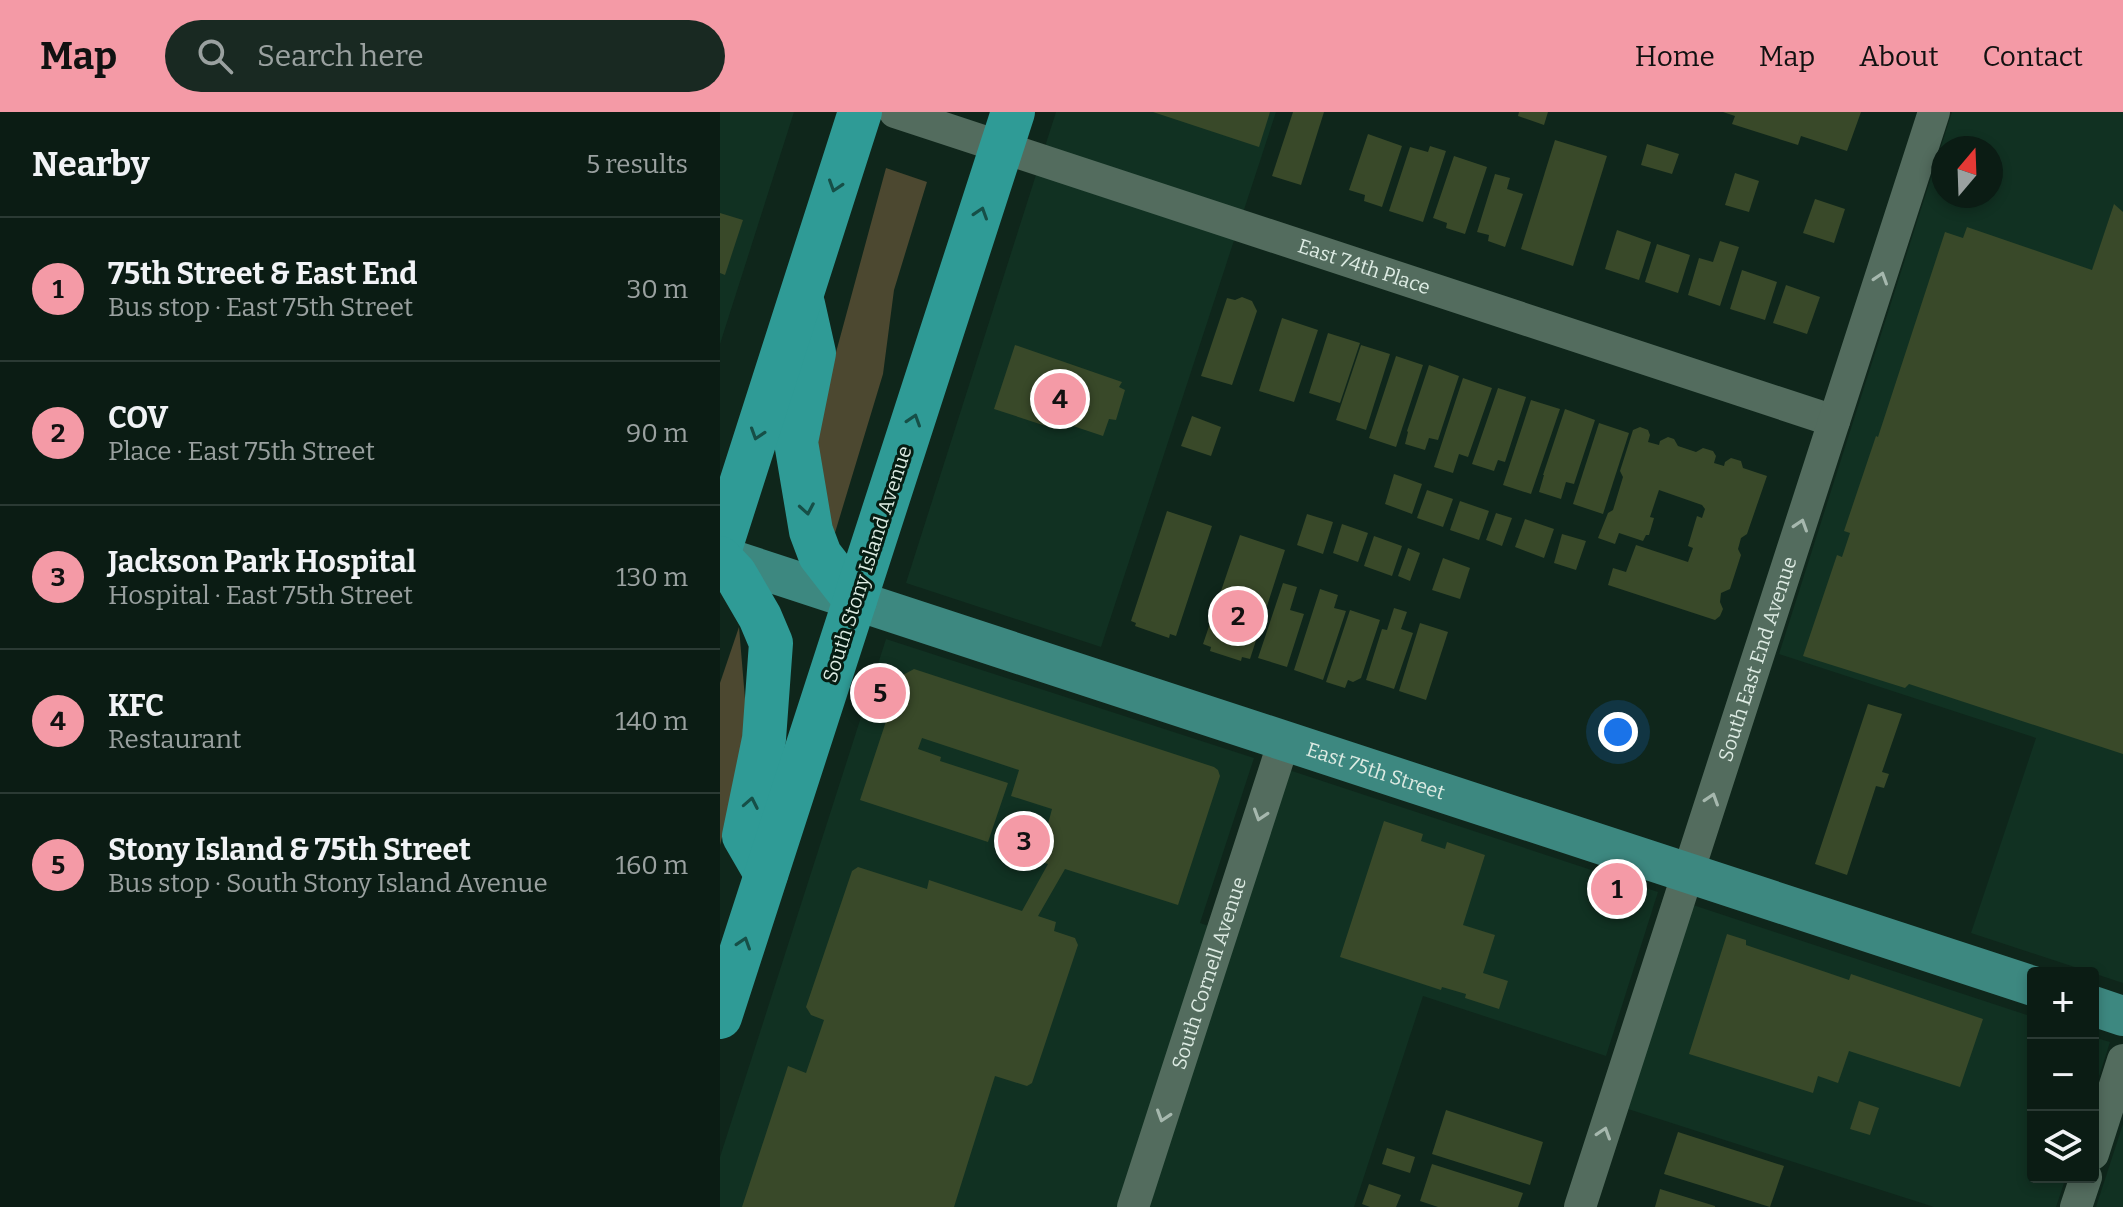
<!DOCTYPE html>
<html lang="en">
<head>
<meta charset="utf-8">
<style>
	:root { --surface:#0b1c14; --page:#192922; --text:#f1f3f6; --muted:#9aa1a0; --line:#2b3a34; --accent:#f49aa6 }
	body { margin:0; font-family:Bitter,serif; background:var(--page); color:var(--text) }
	.controls { position:absolute; right:24px; bottom:24px; display:grid; overflow:hidden; border-radius:8px; box-shadow:0 4px 12px #0003 }
	.controls button { width:72px; height:72px; display:grid; place-items:center; padding:0; border:0; border-bottom:2px solid var(--line); background:var(--surface); color:var(--text); font:40px sans-serif }
	.compass { position:absolute; left:1211px; top:24px; width:72px; height:72px; border-radius:50%; background:var(--surface); box-shadow:0 4px 12px #0003; rotate:19deg }
	.you { position:absolute; left:898px; top:620px; width:28px; height:28px; margin:-20px; border:6px solid #fff; border-radius:50%; background:#1a73e8; box-shadow:0 0 0 12px #1a73e833 }
	.badge { display:grid; place-items:center; width:52px; height:52px; border-radius:50%; background:var(--accent); color:#111; font-size:26px; font-weight:700 }
	.pin { position:absolute; translate:-50% -50%; border:4px solid #fff; box-shadow:0 2px 8px #0006 }
	.list { margin:0; padding:0; list-style:none }
	h2 { display:flex; justify-content:space-between; align-items:center; height:104px; margin:0; padding:0 32px; font-size:34px }
	h2 small { font-size:26px; font-weight:400; color:var(--muted) }
	.list li { display:grid; grid-template-columns:52px 1fr auto; gap:24px; align-items:center; box-sizing:border-box; height:144px; padding:0 32px; border-top:2px solid var(--line) }
	.list b { display:block; font-size:30px; white-space:nowrap }
	.list p { margin:0; font-size:26px; white-space:nowrap; color:var(--muted) }
	.list em { font-size:26px; font-style:normal; color:var(--muted) }
	.icon { flex:none; width:44px; height:44px; fill:none; stroke:currentColor; stroke-width:2; stroke-linecap:round; stroke-linejoin:round }
	.map { position:relative; flex:none; width:1403px; height:1095px; overflow:hidden }
	header { display:flex; align-items:center; gap:48px; box-sizing:border-box; height:112px; padding:0 40px; background:var(--accent); color:#111 }
	header strong { font-size:38px }
	nav { display:flex; gap:44px; margin-inline-start:auto; font-size:28px }
	.search { width:560px; height:72px; background:var(--page); display:flex; align-items:center; gap:20px; box-sizing:border-box; padding:0 28px; border-radius:44px; color:var(--muted); font-size:30px }
	main { display:flex }
	aside { flex:1; background:var(--surface) }
	.map>svg:first-child { display:block }
</style>
</head>
<body>
<header>
<strong>Map</strong>
<div class="search"><svg class="icon" aria-label="search" viewBox="0 0 24 24"><circle cx="10" cy="10" r="6"/><path d="M15 15l6 6"/></svg>Search here</div>
<nav><a>Home</a><a>Map</a><a>About</a><a>Contact</a></nav>
</header>
<main>
<aside>
<h2>Nearby<small>5 results</small></h2>
<ul class="list">
<li><span class="badge">1</span><div><b>75th Street &amp; East End</b><p>Bus stop · East 75th Street</p></div><em>30 m</em></li>
<li><span class="badge">2</span><div><b>COV</b><p>Place · East 75th Street</p></div><em>90 m</em></li>
<li><span class="badge">3</span><div><b>Jackson Park Hospital</b><p>Hospital · East 75th Street</p></div><em>130 m</em></li>
<li><span class="badge">4</span><div><b>KFC</b><p>Restaurant</p></div><em>140 m</em></li>
<li><span class="badge">5</span><div><b>Stony Island &amp; 75th Street</b><p>Bus stop · South Stony Island Avenue</p></div><em>160 m</em></li>
</ul>
</aside>
<div class="map">
<svg width="1403" height="1095" viewBox="0 0 1403 1095">
	<rect width="100%" height="100%" fill="#0f261b"/>
	<g fill="#113122" fill-rule="evenodd">
		<polygon points="0,0 74,0 0,232"/>
		<polygon points="336,0 556,0 381,535 186,471"/>
		<path d="M1232,0H1403V871L1251,821L1316,626L1059,542ZM1223,36H1271V84H1223Z"/>
		<polygon points="166,527 534,646 480,811 514,823 569,658 938,780 886,944 703,884 634,1095 0,1095 0,1045"/>
		<polygon points="973,793 1313,905 1313,1065 1346,1065 1336,1095 1214,1095 908,997"/>
		<polygon points="1373,925 1390,930 1373,983"/>
		<polygon points="1403,1012 1403,1095 1376,1095"/>
	</g>
	<g fill="#4c4830">
		<polygon points="166,56 207,70 174,178 163,262 114,424 94,410 99,303"/>
		<polygon points="19,515 28,623 0,733 0,571"/>
	</g>
	<g fill="#394929">
		<polygon points="433,0 550,0 539,35"/>
		<polygon points="573,0 604,0 581,73 552,64"/>
		<polygon points="799,0 828,0 824,13 798,4"/>
		<polygon points="1003,0 1141,0 1127,39 1081,24 1078,33 1012,12 1015,4"/>
		<polygon points="648,22 682,34 662,95 644,89 645,83 629,78"/>
		<polygon points="835,28 887,44 853,154 801,137"/>
		<polygon points="927,32 959,42 952,62 921,53"/>
		<polygon points="710,34 726,39 703,110 669,99 690,35 708,40"/>
		<polygon points="734,44 767,55 745,122 726,116 727,111 713,106"/>
		<polygon points="1015,61 1039,69 1029,100 1005,93"/>
		<polygon points="775,62 790,66 787,77 803,82 785,135 768,129 769,123 757,120"/>
		<polygon points="1095,87 1125,97 1114,131 1083,121"/>
		<polygon points="1394,92 1403,100 1403,642 1189,572 1185,576 1083,544 1117,443 1122,445 1130,421 1124,419 1156,324 1158,325 1225,120 1243,126 1247,115 1372,158"/>
		<polygon points="0,101 23,108 5,163 0,161"/>
		<polygon points="897,118 931,130 919,168 885,157"/>
		<polygon points="1000,129 1019,135 1000,194 968,183 979,146 993,150"/>
		<polygon points="937,132 970,143 958,181 925,170"/>
		<polygon points="1022,158 1057,170 1045,208 1010,197"/>
		<polygon points="1066,173 1100,185 1087,222 1053,211"/>
		<polygon points="522,185 532,189 537,199 512,273 481,264 507,186 515,188"/>
		<polygon points="562,206 598,218 574,290 539,279"/>
		<polygon points="608,221 640,231 620,291 589,281"/>
		<polygon points="295,233 402,270 399,275 405,278 396,308 389,307 383,324 338,309 335,317 274,297"/>
		<polygon points="641,233 670,242 646,318 616,308"/>
		<polygon points="676,244 703,253 676,335 649,326"/>
		<polygon points="709,253 739,264 718,328 709,326 705,338 685,332 688,320 687,319"/>
		<polygon points="743,266 772,276 748,345 739,342 733,361 714,355"/>
		<polygon points="778,276 806,285 785,350 778,348 774,359 752,352"/>
		<polygon points="811,288 840,297 811,382 783,373"/>
		<polygon points="845,297 875,308 854,372 846,370 841,387 819,380 824,363 823,363"/>
		<polygon points="472,304 501,315 491,344 461,334"/>
		<polygon points="879,311 909,321 883,402 853,392"/>
		<polygon points="920,315 928,318 930,323 928,330 939,333 940,329 948,325 954,327 958,334 976,340 983,336 993,339 996,344 994,351 1004,354 1005,350 1011,346 1021,349 1023,356 1047,364 1027,422 1021,426 1018,437 1021,443 1010,477 1001,481 1000,490 1003,497 1000,504 995,508 888,473 893,456 906,460 916,433 968,450 973,436 968,434 977,404 982,406 985,397 982,393 939,378 930,405 934,406 929,423 926,423 923,429 899,421 895,432 878,426 888,401 893,398 903,365 900,359 913,318"/>
		<polygon points="674,362 702,372 692,402 665,392"/>
		<polygon points="707,378 733,387 723,415 697,406"/>
		<polygon points="740,389 769,399 759,428 730,418"/>
		<polygon points="447,399 492,414 456,524 450,522 449,526 415,514 416,511 411,509"/>
		<polygon points="776,401 792,406 782,434 766,428"/>
		<polygon points="587,402 613,410 603,442 577,433"/>
		<polygon points="805,407 834,417 824,446 795,435"/>
		<polygon points="622,412 648,421 638,450 613,441"/>
		<polygon points="842,422 866,429 856,458 834,451"/>
		<polygon points="520,423 565,438 530,547 522,545 521,549 490,539 491,535 483,532"/>
		<polygon points="654,424 682,434 672,464 644,454"/>
		<polygon points="688,436 700,441 690,469 678,464"/>
		<polygon points="723,446 750,456 740,487 712,478"/>
		<polygon points="563,471 577,475 570,498 584,502 567,555 538,546"/>
		<polygon points="600,477 618,483 614,496 626,499 603,568 574,558"/>
		<polygon points="674,496 687,500 681,517 693,521 674,577 646,568 662,517 667,518"/>
		<polygon points="630,498 660,508 641,566 633,570 628,568 625,576 606,570"/>
		<polygon points="700,511 728,520 706,588 679,579"/>
		<polygon points="194,557 494,655 498,658 500,664 458,793 345,757 318,804 336,810 334,819 355,826 358,833 312,971 307,974 275,964 234,1095 22,1095 68,954 86,961 104,908 91,903 86,895 132,759 138,755 207,777 209,768 302,799 328,752 318,749 332,697 291,684 299,658 202,626 198,637 221,645 220,649 288,671 268,730 140,688 181,564"/>
		<polygon points="1148,592 1182,602 1162,660 1169,662 1164,676 1156,674 1127,763 1095,752"/>
		<polygon points="287,703 323,715 314,742 278,730"/>
		<polygon points="664,709 703,722 701,729 725,737 727,730 765,743 743,813 775,823 763,861 788,869 779,897 745,886 746,882 722,875 721,878 620,845"/>
		<polygon points="1007,822 1026,828 1026,833 1129,868 1131,862 1263,907 1240,975 1129,939 1118,971 1098,964 1093,981 969,942"/>
		<polygon points="1139,989 1159,996 1150,1023 1130,1017"/>
		<polygon points="726,998 823,1030 810,1073 712,1042"/>
		<polygon points="958,1020 1064,1054 1050,1095 944,1062"/>
		<polygon points="667,1036 695,1045 690,1061 662,1052"/>
		<polygon points="712,1052 803,1081 798,1095 718,1095 700,1089"/>
		<polygon points="649,1072 681,1083 676,1095 650,1095 642,1092"/>
		<polygon points="940,1077 995,1094 995,1095 935,1095"/>
	</g>
	<g fill="none" stroke-linecap="round" stroke-linejoin="round">
		<g stroke="#536c5e" stroke-width="32">
			<path id="s1" d="M175,0L1114,309"/>
			<polyline points="1373,1042 1403,948"/>
			<path id="s2" d="M413,1095L564,629"/>
			<path id="s3" d="M860,1095L1214,0"/>
			<polyline points="1356,1095 1366,1065"/>
		</g>
		<g stroke="#3d8880" stroke-width="40">
			<path id="s4" d="M0,444L1313,874"/>
			<polyline points="1373,894 1403,904"/>
		</g>
		<g stroke="#2f9b96" stroke-width="44">
			<polyline points="83,192 94,241 76,330 91,419 100,443 135,488"/>
			<polyline points="0,437 140,0"/>
			<polyline points="0,446 15,462 40,505 51,531 44,627 24,724 46,762"/>
			<polyline points="0,905 293,0"/>
		</g>
	</g>
	<defs><path id="oneway-chevron" d="M-2-3.5L2.5 0L-2 3.5" fill="none" stroke-width="1.6" stroke-linecap="round" stroke-linejoin="round" transform="scale(2)"/></defs>
	<g stroke="#164f47">
		<use href="#oneway-chevron" transform="translate(115 74) rotate(108)"/>
		<use href="#oneway-chevron" transform="translate(261 101) rotate(-72)"/>
		<use href="#oneway-chevron" transform="translate(194 308) rotate(-72)"/>
		<use href="#oneway-chevron" transform="translate(37 322) rotate(108)"/>
		<use href="#oneway-chevron" transform="translate(87 397) rotate(80)"/>
		<use href="#oneway-chevron" transform="translate(31 691) rotate(-79)"/>
		<use href="#oneway-chevron" transform="translate(24 831) rotate(-72)"/>
	</g>
	<g stroke="#a6b8ae">
		<use href="#oneway-chevron" transform="translate(1161 166) rotate(-72)"/>
		<use href="#oneway-chevron" transform="translate(1081 413) rotate(-72)"/>
		<use href="#oneway-chevron" transform="translate(992 687) rotate(-72)"/>
		<use href="#oneway-chevron" transform="translate(540 703) rotate(108)"/>
		<use href="#oneway-chevron" transform="translate(443 1004) rotate(108)"/>
		<use href="#oneway-chevron" transform="translate(884 1021) rotate(-72)"/>
	</g>
	<g text-anchor="middle" stroke-width="6" stroke-linejoin="round" paint-order="stroke">
		<g font-size="20" fill="#ddebe3" stroke="#061c12">
			<text dy="7" stroke="none"><textPath href="#s1" startOffset="494">East 74th Place</textPath></text>
			<text transform="translate(147 452) rotate(-72)" y="7">South Stony Island Avenue</text>
			<text dy="7" stroke="none"><textPath href="#s3" startOffset="576">South East End Avenue</textPath></text>
			<text dy="7" stroke="none"><textPath href="#s4" startOffset="690">East 75th Street</textPath></text>
			<text dy="7" stroke="none"><textPath href="#s2" startOffset="246">South Cornell Avenue</textPath></text>
		</g>
	</g>
</svg>
<div class="controls">
<button>+</button>
<button>−</button>
<button><svg class="icon" aria-label="layers" viewBox="0 0 24 24"><path d="M12 4l9 5-9 5-9-5zM3 14l9 5 9-5"/></svg></button>
</div>
<svg class="compass" viewBox="-18 -18 36 36"><path d="M0-13l5 13h-10z" fill="#e53935"/><path d="M0 13l5-13h-10z" fill="#9aa1a0"/></svg>
<div class="you"></div>
<div class="pin badge" style="left:897px;top:777px">1</div>
<div class="pin badge" style="left:518px;top:504px">2</div>
<div class="pin badge" style="left:304px;top:729px">3</div>
<div class="pin badge" style="left:340px;top:287px">4</div>
<div class="pin badge" style="left:160px;top:581px">5</div>
</div>
</main>
</body>
</html>
